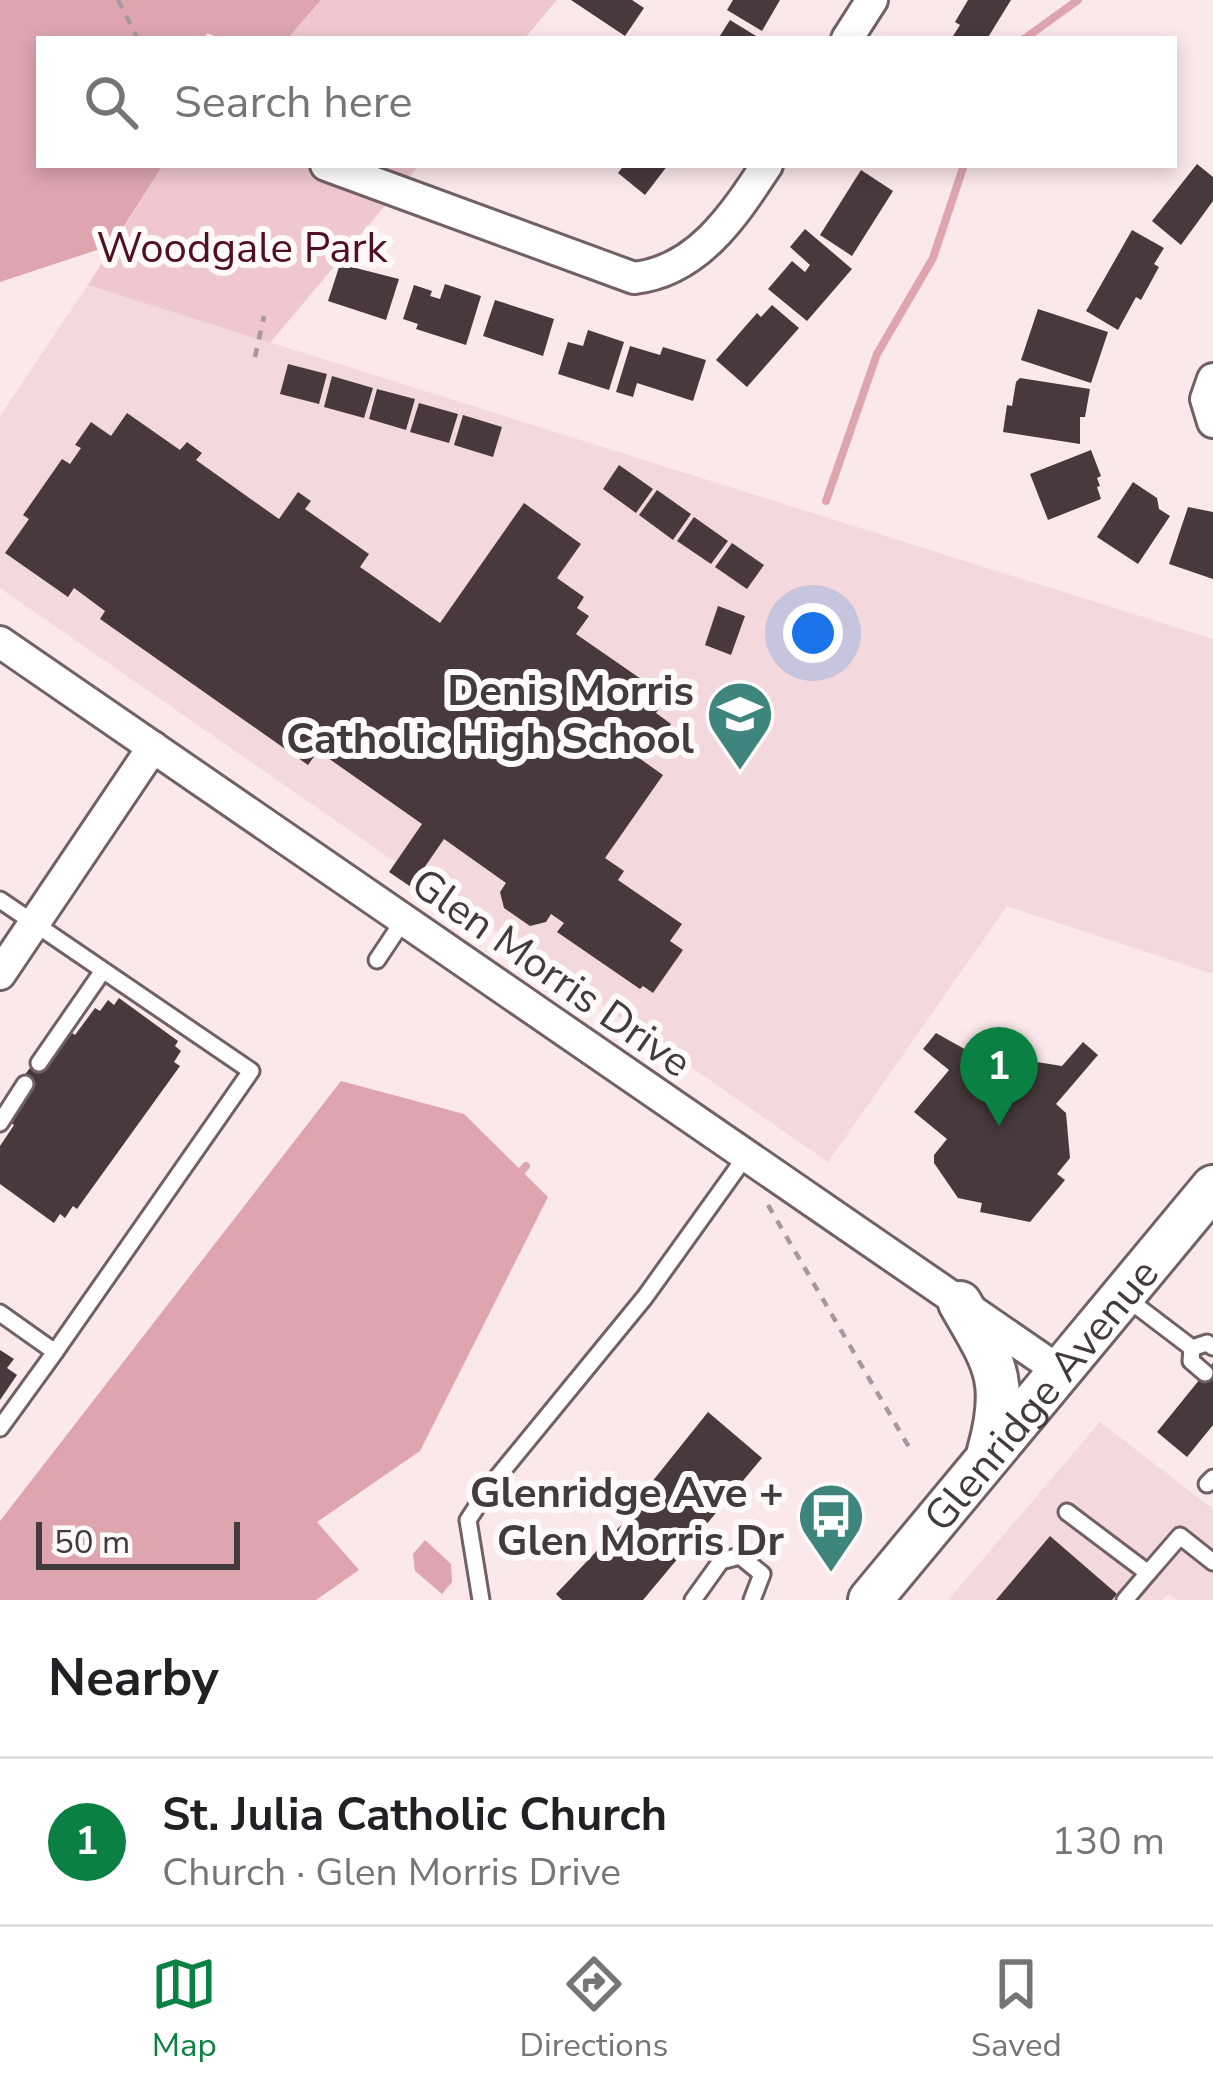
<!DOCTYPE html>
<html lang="en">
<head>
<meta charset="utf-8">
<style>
	:root { --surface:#fff; --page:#f2f2f2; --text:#202124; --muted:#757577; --line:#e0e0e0; --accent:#0b8043 }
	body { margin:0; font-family:"Nunito Sans",sans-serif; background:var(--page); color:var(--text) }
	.scale { position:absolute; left:36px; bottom:30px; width:204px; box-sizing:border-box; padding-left:12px; border:6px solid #423a3c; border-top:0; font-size:33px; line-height:42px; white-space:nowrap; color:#423a3c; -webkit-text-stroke:9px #fefafa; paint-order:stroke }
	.you { position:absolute; left:813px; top:633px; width:42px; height:42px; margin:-30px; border:9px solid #fff; border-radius:50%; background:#1a73e8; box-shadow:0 0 0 18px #1a73e833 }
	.badge { display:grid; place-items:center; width:78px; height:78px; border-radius:50%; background:var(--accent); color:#fff; font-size:39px; font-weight:700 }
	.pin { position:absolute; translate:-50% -99px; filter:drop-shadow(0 3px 6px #0008) }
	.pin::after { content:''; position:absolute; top:63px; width:42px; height:36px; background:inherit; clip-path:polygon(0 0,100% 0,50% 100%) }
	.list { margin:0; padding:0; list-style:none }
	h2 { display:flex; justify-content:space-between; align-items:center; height:156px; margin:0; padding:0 48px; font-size:51px }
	h2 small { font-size:39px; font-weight:400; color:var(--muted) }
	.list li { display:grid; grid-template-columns:78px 1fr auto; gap:36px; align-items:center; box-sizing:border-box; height:168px; padding:0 48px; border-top:3px solid var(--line) }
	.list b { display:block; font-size:45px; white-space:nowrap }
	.list p { margin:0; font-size:39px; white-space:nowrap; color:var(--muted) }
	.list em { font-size:39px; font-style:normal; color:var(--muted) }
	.icon { flex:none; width:66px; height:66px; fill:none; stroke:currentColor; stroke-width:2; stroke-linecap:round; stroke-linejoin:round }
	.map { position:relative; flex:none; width:1213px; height:1600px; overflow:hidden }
	.search { position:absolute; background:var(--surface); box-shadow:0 6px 18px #0003; left:36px; right:36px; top:36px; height:132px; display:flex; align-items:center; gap:30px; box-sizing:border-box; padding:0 42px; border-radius:0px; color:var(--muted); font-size:45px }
	.sheet { height:324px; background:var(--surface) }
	nav { display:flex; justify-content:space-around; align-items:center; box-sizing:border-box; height:168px; border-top:3px solid var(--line); background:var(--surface); font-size:33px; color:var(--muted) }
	nav a { display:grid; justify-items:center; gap:6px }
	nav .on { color:var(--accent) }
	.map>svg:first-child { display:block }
</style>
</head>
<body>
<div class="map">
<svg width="1213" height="1600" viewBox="0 0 1213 1600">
	<rect width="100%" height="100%" fill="#fbe8eb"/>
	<g fill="#f3d9dd">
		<polygon points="88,285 1213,639 1213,974 1007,906 828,1162 0,588 0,416"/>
		<polygon points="1100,1422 1213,1509 1213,1600 1177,1600 1168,1594 1162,1600 948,1600"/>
	</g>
	<g fill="#efc7ce">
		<polygon points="321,0 557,0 524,39 287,39"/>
		<polygon points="163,165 419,165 270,343 88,285"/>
	</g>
	<g fill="#dea5af">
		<polygon points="0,0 321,0 287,39 222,39 207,33 204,39 39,39 39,165 163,165 112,245 0,282"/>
		<polygon points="341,1081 464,1114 548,1197 420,1451 317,1522 359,1570 316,1600 0,1600 0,1521"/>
		<polygon points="425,1540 451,1564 452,1582 442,1594 415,1571 413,1554"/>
	</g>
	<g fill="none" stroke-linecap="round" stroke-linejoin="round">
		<g stroke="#dea5af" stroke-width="8">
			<polyline points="1024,39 1078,0"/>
			<polyline points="826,501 877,354 933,258 964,165"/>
			<path d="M138,1600L136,1592C151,1557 199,1544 212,1508C216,1497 217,1482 219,1470C238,1456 267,1462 290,1453L305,1406L338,1369L386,1278L458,1242L526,1166"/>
		</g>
	</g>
	<g fill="#483a3c">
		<polygon points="571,0 632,0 644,8 625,36"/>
		<polygon points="733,0 780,0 762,31 727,10"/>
		<polygon points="968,0 1011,0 987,39 953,36 960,25 955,22"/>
		<polygon points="730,20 761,39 718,39"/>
		<polygon points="1197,164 1213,177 1213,201 1181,245 1152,221"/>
		<polygon points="624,165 668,165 645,195 618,173"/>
		<polygon points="861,170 893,191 852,256 820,235"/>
		<polygon points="805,229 852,269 807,321 768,289 792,261 805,272 810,265 790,247"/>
		<polygon points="1132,230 1164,248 1154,264 1159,267 1141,300 1136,297 1118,330 1086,311"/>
		<polygon points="340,264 399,279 386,320 328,301"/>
		<polygon points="445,284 481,296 466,345 416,329 418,324 403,319 414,285 432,291 430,296 440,299"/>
		<polygon points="495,300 554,319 543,356 483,336"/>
		<polygon points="772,305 799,328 747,387 716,360 757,313 761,317"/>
		<polygon points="1038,309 1108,332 1091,383 1021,360"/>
		<polygon points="588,330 624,342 609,390 558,374 568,342 583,346"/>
		<polygon points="630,346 660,355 663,347 706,360 693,401 637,383 633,397 616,392"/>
		<polygon points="288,364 327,374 319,404 280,394"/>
		<polygon points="332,376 373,388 364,418 324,407"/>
		<polygon points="1020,378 1090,389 1085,417 1080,417 1080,444 1003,432 1007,405 1012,406 1016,382"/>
		<polygon points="377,389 415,399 406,430 369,419"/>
		<polygon points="419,403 458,414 449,443 410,432"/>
		<polygon points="127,413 180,450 187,442 202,453 196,460 279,519 298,492 311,501 305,509 369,554 360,567 440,623 524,503 581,544 557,578 584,597 577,608 589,616 576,634 667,697 656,713 671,724 654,747 649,744 639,758 663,775 605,858 624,871 618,880 682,924 670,941 683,950 653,993 643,986 640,989 557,932 564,923 551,914 546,922 530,926 504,908 500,892 506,883 444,839 411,887 389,872 422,824 318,751 308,765 100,619 105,611 74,588 68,597 5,553 29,519 23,515 62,459 70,464 81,448 75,445 91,422 111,436"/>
		<polygon points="463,415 502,427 493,457 454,445"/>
		<polygon points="1091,450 1101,476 1097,478 1100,486 1097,487 1101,499 1048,520 1030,474"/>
		<polygon points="619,465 653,489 636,513 603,489"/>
		<polygon points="1133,482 1157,498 1159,509 1170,516 1138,564 1097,537"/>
		<polygon points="657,490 691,514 673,540 639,515"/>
		<polygon points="1188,507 1213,512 1213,579 1169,564"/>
		<polygon points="694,517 728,541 711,564 677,541"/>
		<polygon points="732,543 764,565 747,589 715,567"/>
		<polygon points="718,606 745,616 731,655 705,645"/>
		<polygon points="119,998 178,1041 175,1046 181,1051 174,1062 180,1066 77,1209 73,1206 65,1218 60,1214 54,1223 0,1184 0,1146 14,1125 6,1119 20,1081 36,1060 69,1031 75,1035 95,1008 100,1011 108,1000 114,1005"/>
		<polygon points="936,1033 968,1051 1062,1066 1083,1042 1098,1055 1056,1104 1066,1113 1070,1158 1057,1174 1065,1180 1030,1222 980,1212 982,1203 958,1198 934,1163 934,1155 947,1139 914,1112 949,1070 923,1049"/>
		<polygon points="0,1350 14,1359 7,1368 17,1375 0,1400"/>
		<polygon points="1213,1363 1213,1425 1187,1457 1157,1432"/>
		<polygon points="708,1412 762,1458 643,1600 562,1600 556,1594 643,1502 639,1498"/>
		<polygon points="1050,1536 1117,1594 1112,1600 996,1600"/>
	</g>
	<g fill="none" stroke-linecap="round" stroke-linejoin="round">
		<g stroke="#716164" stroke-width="21">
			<g id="service">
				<polyline points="0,900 251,1071 55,1352"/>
				<polyline points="377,960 403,921"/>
				<polyline points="39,1063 102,972"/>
				<polyline points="0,1123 25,1084"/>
				<polyline points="1125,1297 1192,1348 1207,1343 1213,1347"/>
				<polyline points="0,1313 55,1352 0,1428"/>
				<polyline points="1192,1348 1191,1361 1205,1373"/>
				<polyline points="1207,1484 1213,1478"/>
				<polyline points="1067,1512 1148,1573 1125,1600"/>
				<polyline points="1148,1573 1180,1536 1213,1562"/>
				<polyline points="481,1600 468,1520 491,1485 645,1297 746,1156"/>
				<polyline points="693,1600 721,1561 740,1556 762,1574 752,1600"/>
			</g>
		</g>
		<g stroke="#716164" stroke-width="36">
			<g id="minor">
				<polyline points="847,39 872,0"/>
				<path d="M326,165L634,278C698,271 734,215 767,165"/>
				<polyline points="1213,379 1206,399 1213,422"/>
				<polyline points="0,642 1058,1370"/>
				<polyline points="0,974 153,747"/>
			</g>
		</g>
		<g stroke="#716164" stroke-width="48">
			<g id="secondary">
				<path d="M960,1303C994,1362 1009,1380 989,1451"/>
				<path id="s1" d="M870,1600L1213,1187"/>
			</g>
		</g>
		<g stroke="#a6989b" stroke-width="4.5" stroke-dasharray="9 9" stroke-linecap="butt">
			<polyline points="118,0 138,39"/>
			<polyline points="255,357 264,316"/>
			<polyline points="768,1205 913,1454"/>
		</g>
		<use href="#service" stroke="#fff" stroke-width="15"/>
		<use href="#minor" stroke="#fff" stroke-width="30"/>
		<use href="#secondary" stroke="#fff" stroke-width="42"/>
	</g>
	<defs>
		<g id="school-pin" transform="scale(3.45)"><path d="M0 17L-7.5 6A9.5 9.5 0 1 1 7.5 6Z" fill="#3e857e" stroke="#fefafa"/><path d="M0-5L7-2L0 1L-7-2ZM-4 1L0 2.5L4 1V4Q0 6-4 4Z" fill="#fff"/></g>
		<g id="bus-pin" transform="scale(3.45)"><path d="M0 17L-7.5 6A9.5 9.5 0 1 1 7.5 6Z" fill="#3e857e" stroke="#fefafa"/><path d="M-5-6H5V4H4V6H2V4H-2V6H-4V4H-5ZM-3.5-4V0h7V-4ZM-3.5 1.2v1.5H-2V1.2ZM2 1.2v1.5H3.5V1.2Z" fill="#fff"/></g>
	</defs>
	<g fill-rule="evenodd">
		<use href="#school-pin" x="740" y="714"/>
		<use href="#bus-pin" x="831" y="1516"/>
	</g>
	<g text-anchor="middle" stroke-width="12" stroke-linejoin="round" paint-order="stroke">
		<g font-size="42" fill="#510f24" stroke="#fefafa">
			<text x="242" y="262">Woodgale Park</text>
		</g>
		<g font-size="42" font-weight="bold" fill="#423a3c" stroke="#fefafa" text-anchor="end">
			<text x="694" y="705">Denis Morris<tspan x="694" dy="48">Catholic High School</tspan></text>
			<text x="784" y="1507">Glenridge Ave +<tspan x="784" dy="48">Glen Morris Dr</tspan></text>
		</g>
		<g font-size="42" fill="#423a3c" stroke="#fefafa">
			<text transform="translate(552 972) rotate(35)" y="15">Glen Morris Drive</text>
			<text dy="15" stroke="none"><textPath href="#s1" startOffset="267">Glenridge Avenue</textPath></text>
		</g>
	</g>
</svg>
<div class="scale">50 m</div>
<div class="you"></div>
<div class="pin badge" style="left:999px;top:1126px">1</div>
<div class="search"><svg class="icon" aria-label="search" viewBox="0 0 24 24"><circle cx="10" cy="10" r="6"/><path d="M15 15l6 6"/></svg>Search here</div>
</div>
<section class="sheet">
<h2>Nearby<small></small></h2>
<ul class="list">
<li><span class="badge">1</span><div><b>St. Julia Catholic Church</b><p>Church · Glen Morris Drive</p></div><em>130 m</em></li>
</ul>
</section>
<nav>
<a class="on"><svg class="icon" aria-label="map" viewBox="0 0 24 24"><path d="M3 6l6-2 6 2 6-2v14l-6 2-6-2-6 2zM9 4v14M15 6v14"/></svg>Map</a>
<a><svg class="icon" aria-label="directions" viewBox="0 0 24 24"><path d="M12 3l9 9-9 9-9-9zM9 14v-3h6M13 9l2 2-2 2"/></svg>Directions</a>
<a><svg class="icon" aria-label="saved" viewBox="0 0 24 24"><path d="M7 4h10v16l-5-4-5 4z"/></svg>Saved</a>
</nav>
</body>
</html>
